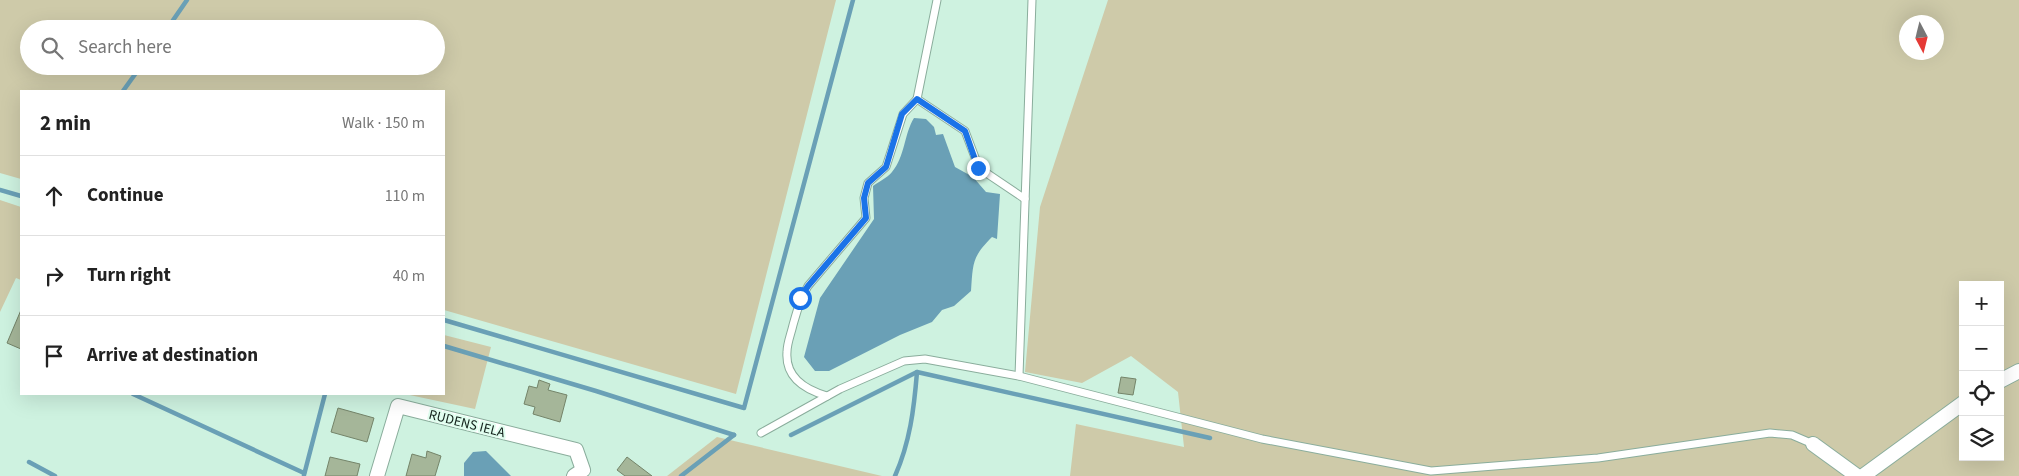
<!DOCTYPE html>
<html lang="en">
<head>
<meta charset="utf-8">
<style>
	:root { --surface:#fff; --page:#f2f2f2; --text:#222; --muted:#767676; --line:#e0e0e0 }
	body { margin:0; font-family:"Source Sans 3",sans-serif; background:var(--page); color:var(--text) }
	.controls { position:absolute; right:15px; bottom:15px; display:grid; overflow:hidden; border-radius:0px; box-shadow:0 5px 20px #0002 }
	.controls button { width:45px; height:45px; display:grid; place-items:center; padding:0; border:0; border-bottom:1px solid var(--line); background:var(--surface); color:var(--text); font:25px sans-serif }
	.compass { position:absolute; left:1899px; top:15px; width:45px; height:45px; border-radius:50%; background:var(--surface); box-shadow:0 5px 20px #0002; rotate:173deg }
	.stop { position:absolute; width:15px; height:15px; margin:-11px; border:4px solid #1a73e8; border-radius:50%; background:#fff }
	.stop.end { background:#1a73e8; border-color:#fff; box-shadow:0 1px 5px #0008 }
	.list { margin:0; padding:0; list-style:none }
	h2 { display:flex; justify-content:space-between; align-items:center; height:65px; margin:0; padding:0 20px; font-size:21px }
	h2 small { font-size:16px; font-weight:400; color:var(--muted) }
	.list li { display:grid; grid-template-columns:32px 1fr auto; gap:15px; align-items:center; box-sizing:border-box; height:80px; padding:0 20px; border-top:1px solid var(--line) }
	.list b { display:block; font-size:19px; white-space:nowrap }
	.list em { font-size:16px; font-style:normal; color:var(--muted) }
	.icon { flex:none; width:28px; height:28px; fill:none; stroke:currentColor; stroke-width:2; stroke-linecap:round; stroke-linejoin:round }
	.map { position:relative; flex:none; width:2019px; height:476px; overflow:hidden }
	.search { position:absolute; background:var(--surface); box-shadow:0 5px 20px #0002; left:20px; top:20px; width:425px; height:55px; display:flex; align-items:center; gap:12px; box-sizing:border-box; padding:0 18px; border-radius:28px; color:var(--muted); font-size:19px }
	.panel { position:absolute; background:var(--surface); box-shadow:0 5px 20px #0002; left:20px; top:90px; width:425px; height:305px; border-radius:0px }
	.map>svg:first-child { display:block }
</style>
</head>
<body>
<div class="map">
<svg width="2019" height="476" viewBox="0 0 2019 476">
	<rect width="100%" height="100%" fill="#cef2e0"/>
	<g fill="#cecaa9" fill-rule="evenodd">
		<path d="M0,0H836L736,394L444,310V91H21V179L0,173ZM29,29H436V66H29Z"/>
		<path d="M1108,0H2019V476H1070L1076,424L1184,447L1178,392L1131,356L1082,383L1025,372L1040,207ZM1906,22H1936V52H1906ZM1963,285H2000V457H1963Z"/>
		<polygon points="0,200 21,207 21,280 16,278 0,312"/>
		<polygon points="444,335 491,347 475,409 405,394 444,394"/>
		<polygon points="717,437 882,476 667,476"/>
	</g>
	<g fill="#6aa0b6">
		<path d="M914,118L926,119L934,127L936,135L943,134L955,167L973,177L986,192L1000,194L997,239L992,237C972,257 973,263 971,291L954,306L942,310L932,322L900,335L829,371H815L804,357L820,298L874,219L873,186C878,182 887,178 892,172C905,157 904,134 914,118Z"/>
		<polygon points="486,451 511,476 464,476 464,463 473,452"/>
	</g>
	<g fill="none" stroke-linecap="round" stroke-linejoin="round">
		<g stroke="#6aa0b6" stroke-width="4.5">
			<polyline points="167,29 187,0"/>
			<polyline points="123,91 141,66"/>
			<polyline points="0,190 21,196"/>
			<polyline points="444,320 744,408 853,0"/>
			<polyline points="444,346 596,391 734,435"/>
			<polyline points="133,394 304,473"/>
			<polyline points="791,435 917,372 1210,438"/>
			<polyline points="29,462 55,476"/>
			<polyline points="304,475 325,394"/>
			<polyline points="681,476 734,435"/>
			<path d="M895,476C910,442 914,409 917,372"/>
		</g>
	</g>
	<g fill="#a5b699" stroke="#748469">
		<polygon points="21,310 21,349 7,343"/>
		<polygon points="1121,377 1136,379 1133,395 1118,393"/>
		<polygon points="539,380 550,384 548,390 567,395 560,422 533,414 535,407 524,404 529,386 537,388"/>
		<polygon points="338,408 374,418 367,442 331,432"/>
		<polygon points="427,451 441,456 435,476 406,476 412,454 426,458"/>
		<polygon points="330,457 360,464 357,476 325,476"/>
		<polygon points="627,457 652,476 625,476 617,470"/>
	</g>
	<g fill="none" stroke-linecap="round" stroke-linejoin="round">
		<g stroke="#8aad9c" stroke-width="9">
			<g id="service">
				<polyline points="937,0 917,99 965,131 979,168 1025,199"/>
				<polyline points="1019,376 1032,0"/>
				<path d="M827,396C806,390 785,378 787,352C787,343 791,334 793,325C797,311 800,299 808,286L866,218L864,198L868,183L886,167L903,114L917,99"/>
				<polyline points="761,433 840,389 904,361 925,359 1019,376 1262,439 1431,471 1598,458 1770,433 1792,435 1813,444"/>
			</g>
		</g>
		<g stroke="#8aad9c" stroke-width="16">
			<g id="minor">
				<polyline points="2000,381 2019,371"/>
				<polyline points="1813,444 1857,476"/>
				<polyline points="377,476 398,406 576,450 583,470 574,476"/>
				<polyline points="1863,476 1963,403"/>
			</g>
		</g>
		<use href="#service" stroke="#fff" stroke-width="7"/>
		<use href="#minor" stroke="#fff" stroke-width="14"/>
	</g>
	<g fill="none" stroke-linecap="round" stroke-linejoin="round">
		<polyline stroke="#1a73e8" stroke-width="6" points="800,298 808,286 866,218 864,198 868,183 886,167 902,114 917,99 965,131 978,168"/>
	</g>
	<g text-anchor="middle" stroke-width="4" stroke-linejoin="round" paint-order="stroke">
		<g font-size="14" fill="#12201a" stroke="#e0feef">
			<text transform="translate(467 423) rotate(14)" y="5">RUDENS IELA</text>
		</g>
	</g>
</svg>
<div class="controls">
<button>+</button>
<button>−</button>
<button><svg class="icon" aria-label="locate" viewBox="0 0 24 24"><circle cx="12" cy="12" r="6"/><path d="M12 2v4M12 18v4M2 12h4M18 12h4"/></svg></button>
<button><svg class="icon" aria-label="layers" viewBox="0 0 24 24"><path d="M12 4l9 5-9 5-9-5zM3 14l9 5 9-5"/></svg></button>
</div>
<svg class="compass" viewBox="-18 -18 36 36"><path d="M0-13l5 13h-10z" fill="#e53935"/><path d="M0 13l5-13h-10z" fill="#767676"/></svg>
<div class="stop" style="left:800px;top:298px"></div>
<div class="stop end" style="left:978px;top:168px"></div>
<div class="search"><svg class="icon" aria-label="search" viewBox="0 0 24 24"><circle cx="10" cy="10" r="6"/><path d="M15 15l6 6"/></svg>Search here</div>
<section class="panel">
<h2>2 min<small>Walk · 150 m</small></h2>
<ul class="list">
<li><svg class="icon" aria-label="ahead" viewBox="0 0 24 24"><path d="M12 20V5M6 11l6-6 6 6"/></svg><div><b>Continue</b></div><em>110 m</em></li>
<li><svg class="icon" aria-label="right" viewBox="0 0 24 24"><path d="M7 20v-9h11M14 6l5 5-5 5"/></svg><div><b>Turn right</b></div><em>40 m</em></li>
<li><svg class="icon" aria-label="arrive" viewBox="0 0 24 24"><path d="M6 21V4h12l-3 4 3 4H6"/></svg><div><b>Arrive at destination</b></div></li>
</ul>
</section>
</div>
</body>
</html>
